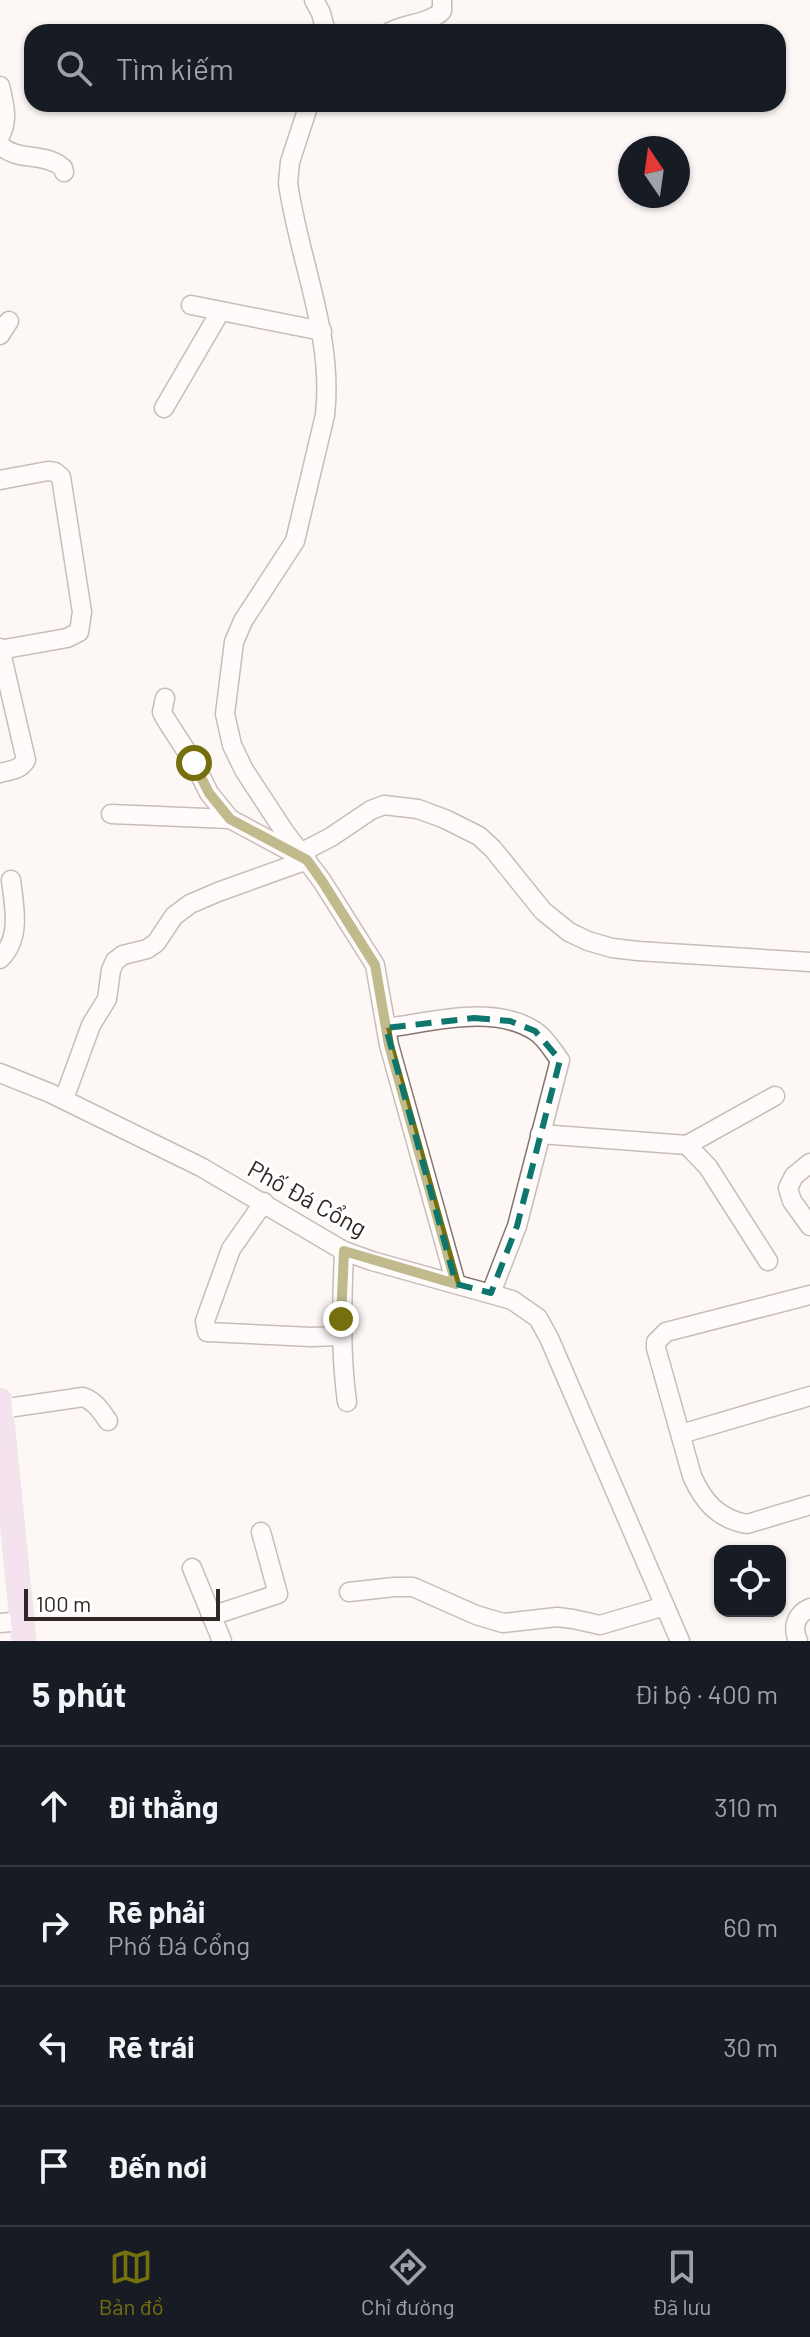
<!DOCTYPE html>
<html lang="vi">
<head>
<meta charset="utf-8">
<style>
	:root { --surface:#171b24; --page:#20242c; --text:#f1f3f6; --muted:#9ea1a6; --line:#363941; --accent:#756f0e }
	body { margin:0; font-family:Barlow,sans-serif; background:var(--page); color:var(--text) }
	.controls { position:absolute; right:24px; bottom:24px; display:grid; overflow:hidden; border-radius:16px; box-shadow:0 2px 6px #0004 }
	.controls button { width:72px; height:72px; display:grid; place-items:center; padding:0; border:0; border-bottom:2px solid var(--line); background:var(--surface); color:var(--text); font:40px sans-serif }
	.compass { position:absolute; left:618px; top:136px; width:72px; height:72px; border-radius:50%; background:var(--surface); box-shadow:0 2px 6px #0004; rotate:347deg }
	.scale { position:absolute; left:24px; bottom:20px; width:196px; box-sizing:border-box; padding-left:8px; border:4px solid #2f2723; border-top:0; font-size:22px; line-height:28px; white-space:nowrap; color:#2f2723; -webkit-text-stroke:6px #fff; paint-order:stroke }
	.stop { position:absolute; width:24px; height:24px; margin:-18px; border:6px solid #756f0e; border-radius:50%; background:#fff }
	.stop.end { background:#756f0e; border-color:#fff; box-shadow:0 2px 8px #0008 }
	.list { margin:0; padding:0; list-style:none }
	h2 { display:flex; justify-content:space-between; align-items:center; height:104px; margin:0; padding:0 32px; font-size:34px }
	h2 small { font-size:26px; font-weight:400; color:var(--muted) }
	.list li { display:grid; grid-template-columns:52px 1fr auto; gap:24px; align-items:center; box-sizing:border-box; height:120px; padding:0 32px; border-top:2px solid var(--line) }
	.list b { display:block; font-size:30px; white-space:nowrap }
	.list p { margin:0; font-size:26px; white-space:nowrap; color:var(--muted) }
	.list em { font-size:26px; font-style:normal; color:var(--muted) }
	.icon { flex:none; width:44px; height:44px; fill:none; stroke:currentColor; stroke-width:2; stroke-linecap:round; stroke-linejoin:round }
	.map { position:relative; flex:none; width:810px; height:1641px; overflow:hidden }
	.search { position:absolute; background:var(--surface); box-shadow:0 2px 6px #0004; left:24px; right:24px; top:24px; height:88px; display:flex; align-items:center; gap:20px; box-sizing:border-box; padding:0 28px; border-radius:24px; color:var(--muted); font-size:30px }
	.sheet { height:584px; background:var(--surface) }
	nav { display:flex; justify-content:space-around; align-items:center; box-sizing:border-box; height:112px; border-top:2px solid var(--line); background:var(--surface); font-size:22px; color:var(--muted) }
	nav a { display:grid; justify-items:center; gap:4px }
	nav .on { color:var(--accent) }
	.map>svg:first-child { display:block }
</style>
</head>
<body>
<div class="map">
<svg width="810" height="1641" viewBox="0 0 810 1641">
	<rect width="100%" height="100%" fill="#fdf8f6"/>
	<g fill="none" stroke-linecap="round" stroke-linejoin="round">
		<g stroke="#88756d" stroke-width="21">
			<g id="minor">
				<polyline points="314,0 321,13 326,32"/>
				<path d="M390,32C406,23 429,24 442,11V0"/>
				<path d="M0,86C4,103 9,120 0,136"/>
				<path d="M309,104L290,162L288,183C299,261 334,335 325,415L295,541L243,621L234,642L225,714L232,745L244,770L284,831L322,881L375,965L389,1045L456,1284"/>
				<path d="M0,145C17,162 46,152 63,168L64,172"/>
				<polyline points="191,305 322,331"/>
				<polyline points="0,335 9,321"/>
				<polyline points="164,408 220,312"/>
				<polyline points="0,480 48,471 55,472 61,477 82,612 79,632 67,638 0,650"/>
				<path d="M0,648L26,760C20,770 11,770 0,773"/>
				<polyline points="165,698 162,712 165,718 194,763 209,793 230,819 301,857"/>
				<polyline points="111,814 230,819"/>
				<polyline points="302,852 331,837 371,810 384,805 418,809 445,819 479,836 493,849 543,911 569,932 588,941 612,948 638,951 810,962"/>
				<path d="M0,959C22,938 14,906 11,880"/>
				<path d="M386,1028C432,1022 493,1004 535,1031C546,1038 552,1050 560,1060L517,1226L491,1293"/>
				<polyline points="0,1073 50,1093 201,1167 344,1251 372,1261 512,1300 538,1318 549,1338 680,1641"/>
				<polyline points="64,1099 91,1025 107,999 111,970 115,961 123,955 147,949 156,943 174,916 190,904 218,892 307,860"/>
				<polyline points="540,1134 687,1145 775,1096"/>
				<polyline points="687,1145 708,1167 768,1261"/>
				<polyline points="810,1163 794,1176 788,1188 792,1201 810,1226"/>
				<polyline points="264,1202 231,1249 205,1321 207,1332 311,1337 341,1336"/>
				<path d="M344,1251C342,1302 340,1351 347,1402"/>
				<path d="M810,1295L666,1332L656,1342V1348L692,1476C703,1501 718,1519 747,1524L810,1505"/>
				<path d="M1,1409L83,1397C95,1401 101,1411 108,1421"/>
				<polyline points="681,1434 810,1396"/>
				<polyline points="192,1568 222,1641"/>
				<polyline points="349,1592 394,1587 413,1587 476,1615 503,1623 557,1617 573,1619 600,1625 665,1606"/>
				<polyline points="211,1616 278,1594 261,1532"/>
				<polyline points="0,1623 22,1621"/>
				<path d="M798,1641C792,1627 796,1614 810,1608"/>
			</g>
		</g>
		<g stroke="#d5d4d3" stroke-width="25">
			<polyline id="major" points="0,1400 24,1641"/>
		</g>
		<use href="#minor" stroke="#fff" stroke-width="18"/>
		<use href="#major" stroke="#e8c7e5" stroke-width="22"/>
	</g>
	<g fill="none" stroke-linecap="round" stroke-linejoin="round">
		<polyline stroke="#756f0e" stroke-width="10" points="194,763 209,793 230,819 307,860 322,881 375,965 389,1045 456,1284 344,1251 341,1319"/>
	</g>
	<path d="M0 0H810V1641H0ZM474,1018L510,1021L535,1031L560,1060L517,1226L491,1293L456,1284L386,1028Z" fill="#fdf8f6" fill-opacity=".55" fill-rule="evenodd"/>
	<path fill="none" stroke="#0f766e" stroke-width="6" stroke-dasharray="16 10" stroke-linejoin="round" d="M474,1018L510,1021L535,1031L560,1060L517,1226L491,1293L456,1284L386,1028Z"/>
	<g text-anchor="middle" stroke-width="6" stroke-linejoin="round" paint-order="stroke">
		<g font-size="24" fill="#2f2723" stroke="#fff">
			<text transform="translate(307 1199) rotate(29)" y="8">Phố Đá Cổng</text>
		</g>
	</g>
</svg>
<div class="controls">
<button><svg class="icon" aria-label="locate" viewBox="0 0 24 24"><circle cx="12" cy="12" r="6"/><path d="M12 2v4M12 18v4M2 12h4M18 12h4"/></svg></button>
</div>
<svg class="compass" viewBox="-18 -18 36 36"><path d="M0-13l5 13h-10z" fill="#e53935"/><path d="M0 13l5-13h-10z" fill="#9ea1a6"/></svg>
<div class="scale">100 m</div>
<div class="stop" style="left:194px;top:763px"></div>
<div class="stop end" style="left:341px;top:1319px"></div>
<div class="search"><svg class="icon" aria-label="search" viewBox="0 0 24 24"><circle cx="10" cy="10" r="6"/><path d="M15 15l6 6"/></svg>Tìm kiếm</div>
</div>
<section class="sheet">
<h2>5 phút<small>Đi bộ · 400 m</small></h2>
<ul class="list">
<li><svg class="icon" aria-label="ahead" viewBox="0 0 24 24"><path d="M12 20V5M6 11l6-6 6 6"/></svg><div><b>Đi thẳng</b></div><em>310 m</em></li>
<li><svg class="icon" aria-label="right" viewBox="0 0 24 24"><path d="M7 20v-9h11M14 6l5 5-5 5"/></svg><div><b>Rẽ phải</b><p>Phố Đá Cổng</p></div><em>60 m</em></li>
<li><svg class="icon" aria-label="left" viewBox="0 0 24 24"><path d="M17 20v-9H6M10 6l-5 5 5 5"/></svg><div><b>Rẽ trái</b></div><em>30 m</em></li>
<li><svg class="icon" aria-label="arrive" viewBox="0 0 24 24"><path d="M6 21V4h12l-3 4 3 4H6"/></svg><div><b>Đến nơi</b></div></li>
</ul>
</section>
<nav>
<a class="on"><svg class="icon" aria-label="map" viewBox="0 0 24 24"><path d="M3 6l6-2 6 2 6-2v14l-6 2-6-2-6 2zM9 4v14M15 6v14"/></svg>Bản đồ</a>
<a><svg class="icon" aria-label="directions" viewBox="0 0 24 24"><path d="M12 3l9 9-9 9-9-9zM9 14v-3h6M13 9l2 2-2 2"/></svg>Chỉ đường</a>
<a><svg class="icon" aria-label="saved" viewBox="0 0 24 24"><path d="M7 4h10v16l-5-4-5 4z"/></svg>Đã lưu</a>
</nav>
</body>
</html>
